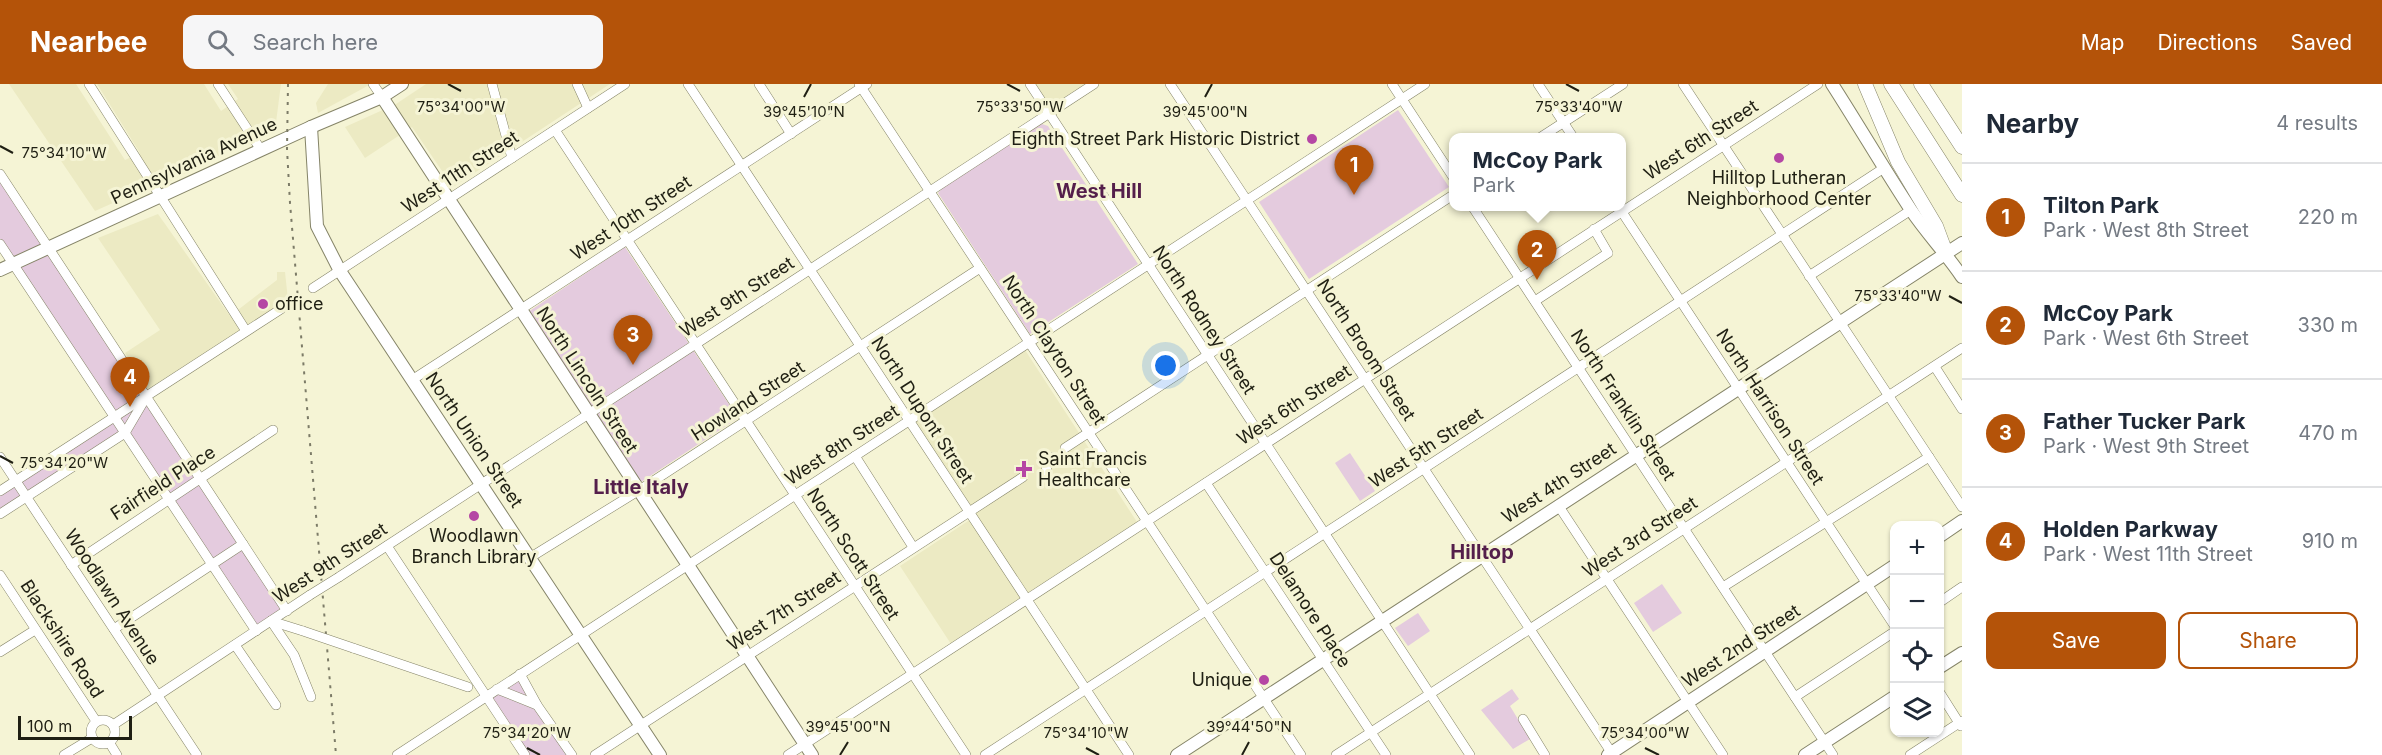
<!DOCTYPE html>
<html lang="en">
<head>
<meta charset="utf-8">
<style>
	:root { --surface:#fff; --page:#f6f6f7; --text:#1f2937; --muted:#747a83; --line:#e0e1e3; --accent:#b45309 }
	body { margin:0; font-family:Inter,sans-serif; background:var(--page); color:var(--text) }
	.controls { position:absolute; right:18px; bottom:18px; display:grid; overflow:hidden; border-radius:12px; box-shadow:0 2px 4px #0004 }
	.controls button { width:54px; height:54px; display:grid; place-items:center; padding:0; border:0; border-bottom:2px solid var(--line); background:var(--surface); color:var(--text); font:30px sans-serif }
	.scale { position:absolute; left:18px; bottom:15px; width:114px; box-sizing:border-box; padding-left:6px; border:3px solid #1f1f13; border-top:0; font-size:16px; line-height:21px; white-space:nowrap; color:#1f1f13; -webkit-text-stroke:4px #f5f4d5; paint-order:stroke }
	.you { position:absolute; left:1166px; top:282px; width:21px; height:21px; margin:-15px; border:4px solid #fff; border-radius:50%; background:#1a73e8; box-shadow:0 0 0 9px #1a73e833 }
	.badge { display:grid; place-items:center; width:39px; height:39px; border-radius:50%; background:var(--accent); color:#fff; font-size:20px; font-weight:700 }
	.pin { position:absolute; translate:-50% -50px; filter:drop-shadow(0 2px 3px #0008) }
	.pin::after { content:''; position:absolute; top:32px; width:21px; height:18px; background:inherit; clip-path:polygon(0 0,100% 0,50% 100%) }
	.popup { position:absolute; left:1449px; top:49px; width:177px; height:78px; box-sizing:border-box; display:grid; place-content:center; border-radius:12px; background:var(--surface); filter:drop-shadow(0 2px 4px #0005); font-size:20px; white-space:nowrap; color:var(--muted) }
	.popup b { font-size:22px; color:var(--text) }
	.popup::after { content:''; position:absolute; left:50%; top:100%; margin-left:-12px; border:12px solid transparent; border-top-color:var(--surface) }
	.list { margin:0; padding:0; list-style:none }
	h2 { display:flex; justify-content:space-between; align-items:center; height:78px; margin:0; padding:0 24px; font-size:26px }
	h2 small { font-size:20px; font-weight:400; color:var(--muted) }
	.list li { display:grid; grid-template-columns:39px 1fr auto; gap:18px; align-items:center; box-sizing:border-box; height:108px; padding:0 24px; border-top:2px solid var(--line) }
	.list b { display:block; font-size:22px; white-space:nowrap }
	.list p { margin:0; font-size:20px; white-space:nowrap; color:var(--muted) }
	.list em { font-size:20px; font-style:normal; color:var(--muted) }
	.actions { display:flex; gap:12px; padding:18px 24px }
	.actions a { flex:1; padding:14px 0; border:2px solid var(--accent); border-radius:12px; text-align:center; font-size:21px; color:var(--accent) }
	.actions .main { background:var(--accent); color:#fff }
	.icon { flex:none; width:33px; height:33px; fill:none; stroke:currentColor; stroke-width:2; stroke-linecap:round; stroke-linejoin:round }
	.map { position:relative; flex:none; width:1962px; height:671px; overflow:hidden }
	header { display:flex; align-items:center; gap:36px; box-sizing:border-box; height:84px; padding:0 30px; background:var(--accent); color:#fff }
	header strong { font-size:28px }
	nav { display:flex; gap:33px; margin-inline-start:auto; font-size:21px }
	.search { width:420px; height:54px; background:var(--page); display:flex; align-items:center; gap:15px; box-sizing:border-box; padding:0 21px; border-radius:12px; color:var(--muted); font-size:22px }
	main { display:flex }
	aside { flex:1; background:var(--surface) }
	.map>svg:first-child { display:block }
</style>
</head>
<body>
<header>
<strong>Nearbee</strong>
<div class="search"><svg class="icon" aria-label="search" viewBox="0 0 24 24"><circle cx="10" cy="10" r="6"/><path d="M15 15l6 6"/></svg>Search here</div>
<nav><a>Map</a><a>Directions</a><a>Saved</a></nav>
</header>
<main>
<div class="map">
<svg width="1962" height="671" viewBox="0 0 1962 671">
	<rect width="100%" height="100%" fill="#f5f4d5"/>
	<g fill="#eceac3">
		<polygon points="9,0 76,0 125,76 140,69 97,0 204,0 221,27 238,15 228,0 281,0 275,46 243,59 167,99 142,106 95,127"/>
		<polygon points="328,0 371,0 318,29 316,19"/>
		<polygon points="426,0 610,0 453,103 412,43 365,74 345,43 396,20"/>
		<polygon points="1029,0 1094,0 1048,30"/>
		<polygon points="158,130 230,232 277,196 277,188 285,188 288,216 148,305 125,269 160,246 98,154"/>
		<polygon points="1025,266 1137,438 951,560 900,482 977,431 916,338"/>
	</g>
	<g fill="#e4cbde">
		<polygon points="1398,26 1449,103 1309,195 1259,118"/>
		<polygon points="1042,40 1048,42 1051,47 1138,180 1030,250 938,109 944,102"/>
		<polygon points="0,90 287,527 256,547 125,349 0,430 0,407 114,332 0,160"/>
		<polygon points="625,163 738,334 641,398 528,228"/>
		<polygon points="1350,369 1375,407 1360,417 1335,379"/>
		<polygon points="1662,500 1682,529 1653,548 1634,519"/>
		<polygon points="1418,529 1430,547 1408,562 1395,544"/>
		<polygon points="520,590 572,671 525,671 486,612"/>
		<polygon points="1512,605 1519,615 1510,622 1530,655 1513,665 1481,626"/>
	</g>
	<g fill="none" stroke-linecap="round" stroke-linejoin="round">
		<g stroke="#858468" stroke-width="10">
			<g id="minor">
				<polyline points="89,0 246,247"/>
				<polyline points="218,0 261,66"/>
				<polyline points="373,0 382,13"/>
				<polyline points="492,0 512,74"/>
				<polyline points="577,0 588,24"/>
				<polyline points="688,0 1129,671"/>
				<polyline points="759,0 791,50"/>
				<polyline points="859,0 1301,671"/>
				<polyline points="1030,0 1470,671"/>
				<polyline points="1170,0 1613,671"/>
				<polyline points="1392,0 1453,93"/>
				<polyline points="1538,0 1573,53"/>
				<polyline points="1683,0 1962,423"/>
				<polyline points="555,46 966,671"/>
				<polyline points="1541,53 1623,0"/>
				<polyline points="0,90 287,527"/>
				<polyline points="1472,122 1833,671"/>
				<polyline points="1618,122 1894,541"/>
				<polyline points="0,160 256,547"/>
				<polyline points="1809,192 1911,126"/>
				<polyline points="313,204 625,0"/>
				<polyline points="1535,217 1608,169 1594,145"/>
				<polyline points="1935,283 1962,325"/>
				<polyline points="412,296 867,0"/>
				<polyline points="1065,364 1453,111"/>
				<polyline points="855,372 913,463"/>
				<polyline points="0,373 197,671"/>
				<polyline points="1047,388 1046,380 1053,373"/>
				<polyline points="1206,399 1386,671"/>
				<polyline points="0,407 281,225"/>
				<polyline points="1558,421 1723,671"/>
				<polyline points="0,430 125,349 145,315"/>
				<polyline points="387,462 525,671"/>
				<polyline points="531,473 638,407 980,184"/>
				<polyline points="71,481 273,346"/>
				<polyline points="0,491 96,637"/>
				<polyline points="339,493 1094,0"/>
				<polyline points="1723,503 1929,373"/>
				<polyline points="1940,518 1962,503"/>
				<polyline points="271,537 294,571 311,613"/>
				<polyline points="271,537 303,547"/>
				<polyline points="114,545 243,460"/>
				<polyline points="235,561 276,621"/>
				<polyline points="353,564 468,603"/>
				<polyline points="0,568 35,546"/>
				<polyline points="520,590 537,621 572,671"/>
				<polyline points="497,605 537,621"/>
				<polyline points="1940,609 1961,642"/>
				<polyline points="1795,613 1894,548"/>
				<polyline points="1523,635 1545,671"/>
				<circle cx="103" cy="648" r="12"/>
				<polyline points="113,641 310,511"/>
				<polyline points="109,658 117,671"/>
				<polyline points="64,671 92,654"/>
				<polyline points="397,671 1425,0"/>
				<polyline points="595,671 1023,393"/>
				<polyline points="788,671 1818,0"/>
				<polyline points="985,671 1884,84"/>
				<polyline points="1336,671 1962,264"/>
				<polyline points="1910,671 1962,637"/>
			</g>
		</g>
		<g stroke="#858468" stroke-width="14">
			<g id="major">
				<path d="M1832,0C1859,42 1884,85 1911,126C1927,150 1946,169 1962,193"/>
				<polyline points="382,13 812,671"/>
				<polyline points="311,43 317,142 340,187 660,671"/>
				<polyline points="0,186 311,43 382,13 402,0"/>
				<polyline points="1940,452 1962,437"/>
				<polyline points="1940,583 1962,569"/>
				<polyline points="1177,671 1962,159"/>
				<polyline points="1608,671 1894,482"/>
				<polyline points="1805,671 1894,613"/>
			</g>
		</g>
		<g stroke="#858468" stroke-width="15">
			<g id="highway">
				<polyline points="1865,0 1898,78 1936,142 1946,169"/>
				<polyline points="1891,0 1962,111"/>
				<polyline points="1921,0 1962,63"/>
			</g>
		</g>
		<use href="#minor" stroke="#fff" stroke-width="9"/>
		<use href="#major" stroke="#fff" stroke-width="12"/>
		<use href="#highway" stroke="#fff" stroke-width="14"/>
		<polyline stroke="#7c7b67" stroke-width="2" stroke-dasharray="3 6" stroke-linecap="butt" points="288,0 287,65 290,119 336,671"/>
		<g stroke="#858468" stroke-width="10" stroke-linecap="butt">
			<g id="minor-bridge">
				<polyline points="310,511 339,493"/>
				<polyline points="303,547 353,564"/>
			</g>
		</g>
		<use href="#minor-bridge" stroke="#fff" stroke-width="9"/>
	</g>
	<path fill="none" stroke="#1f1f13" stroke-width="2" d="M448,0L461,7M1007,0L1020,7M1566,0L1579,7M804,13L811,0M1205,13L1212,0M0,62L13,69M1949,212L1962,219M0,372L13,379M527,664L540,671M1086,664L1099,671M1645,664L1659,671M840,671L848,658M1242,671L1249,658"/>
	<g fill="#b546a4" stroke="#f5f4d5" stroke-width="2">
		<circle cx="1312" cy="55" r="6"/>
		<circle cx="1779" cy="74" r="6"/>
		<circle cx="263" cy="220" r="6"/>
		<path d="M1021 376h6v6h6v6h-6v6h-6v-6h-6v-6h6z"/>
		<circle cx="474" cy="432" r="6"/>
		<circle cx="1264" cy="596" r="6"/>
	</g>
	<g text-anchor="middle" stroke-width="6" stroke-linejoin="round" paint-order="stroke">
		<g font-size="18" fill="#1f1f13" stroke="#f5f4d5" text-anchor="end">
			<text x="1300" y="61">Eighth Street Park Historic District</text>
			<text x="1779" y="100" text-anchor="middle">Hilltop Lutheran<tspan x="1779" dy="21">Neighborhood Center</tspan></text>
			<text x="275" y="226" text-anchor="start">office</text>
			<text x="1038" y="381" text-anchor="start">Saint Francis<tspan x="1038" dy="21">Healthcare</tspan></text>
			<text x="474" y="458" text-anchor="middle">Woodlawn<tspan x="474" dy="21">Branch Library</tspan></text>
			<text x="1252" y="602">Unique</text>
		</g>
		<g font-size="18" fill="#1f1f13" stroke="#f5f4d5">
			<text transform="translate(1701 56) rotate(-33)" y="6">West 6th Street</text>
			<text transform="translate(194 77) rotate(-25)" y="6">Pennsylvania Avenue</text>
			<text transform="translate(460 88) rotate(-33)" y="6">West 11th Street</text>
			<text transform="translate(631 134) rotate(-33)" y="6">West 10th Street</text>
			<text transform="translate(737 213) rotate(-33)" y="6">West 9th Street</text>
			<text transform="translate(1204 236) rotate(57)" y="6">North Rodney Street</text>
			<text transform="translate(1054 266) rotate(57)" y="6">North Clayton Street</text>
			<text transform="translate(1366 266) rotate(57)" y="6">North Broom Street</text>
			<text transform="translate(587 296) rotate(57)" y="6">North Lincoln Street</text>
			<text transform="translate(748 317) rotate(-33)" y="6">Howland Street</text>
			<text transform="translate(1294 321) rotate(-33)" y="6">West 6th Street</text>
			<text transform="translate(1623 321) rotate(57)" y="6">North Franklin Street</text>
			<text transform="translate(1770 323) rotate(57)" y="6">North Harrison Street</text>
			<text transform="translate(922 326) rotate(57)" y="6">North Dupont Street</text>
			<text transform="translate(474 356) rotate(56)" y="6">North Union Street</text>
			<text transform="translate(842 361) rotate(-33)" y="6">West 8th Street</text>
			<text transform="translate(1426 364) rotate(-33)" y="6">West 5th Street</text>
			<text transform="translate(163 399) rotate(-33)" y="6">Fairfield Place</text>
			<text transform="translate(1559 399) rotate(-33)" y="6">West 4th Street</text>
			<text transform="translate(1640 453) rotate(-33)" y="6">West 3rd Street</text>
			<text transform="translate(853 470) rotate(57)" y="6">North Scott Street</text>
			<text transform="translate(330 479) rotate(-33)" y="6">West 9th Street</text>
			<text transform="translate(112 513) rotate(57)" y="6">Woodlawn Avenue</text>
			<text transform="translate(1310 526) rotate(57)" y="6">Delamore Place</text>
			<text transform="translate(784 527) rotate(-33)" y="6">West 7th Street</text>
			<text transform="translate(62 555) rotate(57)" y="6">Blackshire Road</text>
			<text transform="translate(1741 562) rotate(-33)" y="6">West 2nd Street</text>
		</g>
		<g font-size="20" font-weight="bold" fill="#541e4b" stroke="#f5f4d5">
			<text x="1099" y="114">West Hill</text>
			<text x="641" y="410">Little Italy</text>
			<text x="1482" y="475">Hilltop</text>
		</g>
	</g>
	<g font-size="15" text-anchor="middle" fill="#1f1f13" stroke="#f5f4d5" stroke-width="6" stroke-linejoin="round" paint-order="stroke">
		<text x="461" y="28">75°34'00"W</text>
		<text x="1020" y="28">75°33'50"W</text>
		<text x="1579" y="28">75°33'40"W</text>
		<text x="804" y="33">39°45'10"N</text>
		<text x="1205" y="33">39°45'00"N</text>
		<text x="64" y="74">75°34'10"W</text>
		<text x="1898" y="217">75°33'40"W</text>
		<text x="64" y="384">75°34'20"W</text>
		<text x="848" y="648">39°45'00"N</text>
		<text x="1249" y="648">39°44'50"N</text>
		<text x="527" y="654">75°34'20"W</text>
		<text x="1086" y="654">75°34'10"W</text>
		<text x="1645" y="654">75°34'00"W</text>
	</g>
</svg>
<div class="controls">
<button>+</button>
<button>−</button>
<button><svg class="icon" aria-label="locate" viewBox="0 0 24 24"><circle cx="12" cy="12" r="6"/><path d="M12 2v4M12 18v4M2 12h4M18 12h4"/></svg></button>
<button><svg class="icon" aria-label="layers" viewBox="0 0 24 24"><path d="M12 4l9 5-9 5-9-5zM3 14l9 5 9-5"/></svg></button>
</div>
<div class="scale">100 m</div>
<div class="you"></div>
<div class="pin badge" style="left:1354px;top:111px">1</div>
<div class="pin badge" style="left:1537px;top:196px">2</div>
<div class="popup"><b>McCoy Park</b>Park</div>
<div class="pin badge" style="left:633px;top:281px">3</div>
<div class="pin badge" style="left:130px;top:323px">4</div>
</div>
<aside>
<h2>Nearby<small>4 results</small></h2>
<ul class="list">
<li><span class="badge">1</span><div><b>Tilton Park</b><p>Park · West 8th Street</p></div><em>220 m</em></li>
<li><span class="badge">2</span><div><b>McCoy Park</b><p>Park · West 6th Street</p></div><em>330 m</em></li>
<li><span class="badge">3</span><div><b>Father Tucker Park</b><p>Park · West 9th Street</p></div><em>470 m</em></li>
<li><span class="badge">4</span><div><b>Holden Parkway</b><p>Park · West 11th Street</p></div><em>910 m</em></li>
</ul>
<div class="actions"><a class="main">Save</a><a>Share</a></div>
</aside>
</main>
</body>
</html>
